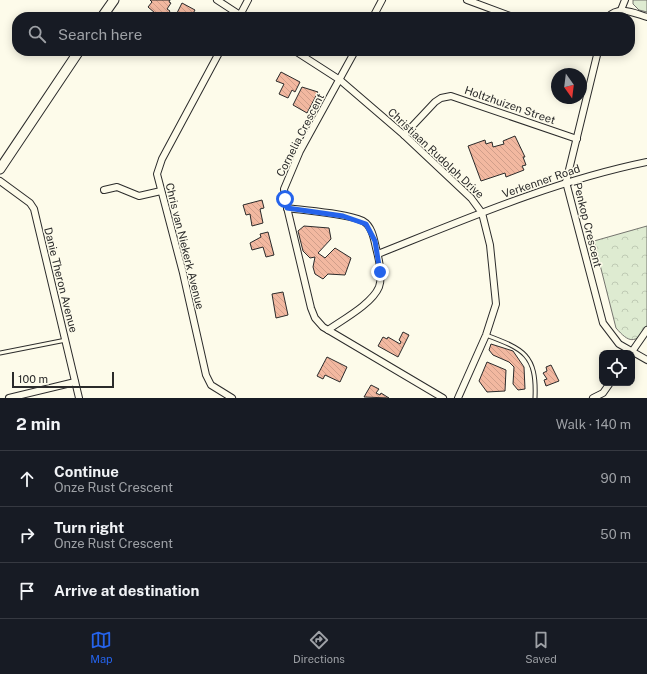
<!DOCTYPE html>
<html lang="en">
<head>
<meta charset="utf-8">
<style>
	:root { --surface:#171b24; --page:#242831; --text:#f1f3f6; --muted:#9ea1a6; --line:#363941; --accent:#2563eb }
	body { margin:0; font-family:"Public Sans",sans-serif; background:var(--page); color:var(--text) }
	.controls { position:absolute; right:12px; bottom:12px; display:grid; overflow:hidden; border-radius:8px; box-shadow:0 2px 10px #0003 }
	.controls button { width:36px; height:36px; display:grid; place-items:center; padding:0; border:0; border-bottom:1px solid var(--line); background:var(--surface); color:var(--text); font:20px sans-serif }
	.compass { position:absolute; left:551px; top:68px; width:36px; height:36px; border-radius:50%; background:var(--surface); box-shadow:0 2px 10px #0003; rotate:166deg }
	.scale { position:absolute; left:12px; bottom:10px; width:102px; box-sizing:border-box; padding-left:4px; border:2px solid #2b2b2b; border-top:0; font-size:11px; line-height:14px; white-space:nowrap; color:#2b2b2b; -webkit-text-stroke:3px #fdfbea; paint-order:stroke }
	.stop { position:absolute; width:12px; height:12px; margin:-9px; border:3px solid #2563eb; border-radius:50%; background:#fff }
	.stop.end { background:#2563eb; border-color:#fff; box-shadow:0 1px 4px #0008 }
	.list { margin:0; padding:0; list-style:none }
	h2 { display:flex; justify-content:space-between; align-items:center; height:52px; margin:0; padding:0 16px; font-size:17px }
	h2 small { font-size:13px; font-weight:400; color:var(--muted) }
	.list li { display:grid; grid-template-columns:26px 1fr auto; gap:12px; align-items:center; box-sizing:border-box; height:56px; padding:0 16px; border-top:1px solid var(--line) }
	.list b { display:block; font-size:15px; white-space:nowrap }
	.list p { margin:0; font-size:13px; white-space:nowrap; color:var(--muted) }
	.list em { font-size:13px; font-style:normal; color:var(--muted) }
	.icon { flex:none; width:22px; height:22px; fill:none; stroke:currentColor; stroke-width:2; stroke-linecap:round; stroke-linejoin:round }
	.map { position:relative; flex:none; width:647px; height:398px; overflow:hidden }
	.search { position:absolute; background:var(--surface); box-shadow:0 2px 10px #0003; left:12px; right:12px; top:12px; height:44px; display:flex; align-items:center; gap:10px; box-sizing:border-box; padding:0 14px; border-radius:16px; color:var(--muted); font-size:15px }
	.sheet { height:220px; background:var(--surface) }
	nav { display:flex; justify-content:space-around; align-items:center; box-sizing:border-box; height:56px; border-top:1px solid var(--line); background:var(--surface); font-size:11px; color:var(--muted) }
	nav a { display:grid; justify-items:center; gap:2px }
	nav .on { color:var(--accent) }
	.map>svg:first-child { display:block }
</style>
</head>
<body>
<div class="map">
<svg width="647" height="398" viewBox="0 0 647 398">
	<defs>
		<pattern id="forest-crowns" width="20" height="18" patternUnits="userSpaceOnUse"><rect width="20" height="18" fill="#deebd1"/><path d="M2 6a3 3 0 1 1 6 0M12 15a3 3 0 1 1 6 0" fill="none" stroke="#bfcab4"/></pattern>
		<pattern id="building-back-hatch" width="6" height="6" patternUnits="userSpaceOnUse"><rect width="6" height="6" fill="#f2b8a0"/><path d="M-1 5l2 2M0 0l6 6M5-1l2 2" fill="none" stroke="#d09e8a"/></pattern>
	</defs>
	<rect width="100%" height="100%" fill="#fdfbea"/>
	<path fill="url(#forest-crowns)" stroke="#74746e" d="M647,226V328C635,344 629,343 616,328L594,241Z"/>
	<polygon fill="#deebd1" stroke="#74746e" points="633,0 647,0 647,12 639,10 633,4"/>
	<g fill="url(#building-back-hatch)" stroke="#2b2b2b">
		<polygon points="150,0 170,0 169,2 171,3 167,9 170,11 166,17 152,17 155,13 148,7 152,2"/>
		<polygon points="182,3 195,10 191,17 175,17"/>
		<polygon points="281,72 300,82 295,92 292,90 288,98 279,94 284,84 276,81"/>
		<polygon points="302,87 318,92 307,113 293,105"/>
		<polygon points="515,136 525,157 523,157 526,165 522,166 524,170 506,177 505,173 481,181 468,146 485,140 486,144 492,142 493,147 504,144 503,141"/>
		<polygon points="262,200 264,208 260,209 263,223 252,226 250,214 246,215 243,205"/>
		<polygon points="304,226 329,228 331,239 318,253 325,258 335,248 351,258 345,275 328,274 323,279 315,274 313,267 315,257 310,258 303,251 298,231"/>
		<polygon points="268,232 274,255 266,257 263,247 252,250 250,243 261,237 260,234"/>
		<polygon points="283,292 288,315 276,318 272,294"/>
		<polygon points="403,332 409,335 398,357 378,346 383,337 387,339 388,337 400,344 401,342 399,340"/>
		<polygon points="491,344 513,351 524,367 525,389 518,390 513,384 514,367 509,362 493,355 489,350"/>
		<polygon points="327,357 347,367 340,382 325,375 323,379 317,376"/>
		<polygon points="487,362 506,370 505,391 487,392 479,381"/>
		<polygon points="551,365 559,381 546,386 544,380 547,379 543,373 547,371 546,367"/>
		<polygon points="371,385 379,389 376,393 380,395 381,393 389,398 364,397"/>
	</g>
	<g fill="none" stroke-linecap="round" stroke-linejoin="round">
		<g stroke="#2b2b2b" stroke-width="5">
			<g id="lane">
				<path d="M486,335C523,349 537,354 535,398"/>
				<polyline points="0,353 66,340"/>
			</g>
		</g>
		<g stroke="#2b2b2b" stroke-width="8">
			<g id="street">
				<polyline points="217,0 243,17"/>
				<polyline points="467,0 513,17"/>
				<polyline points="621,10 625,0"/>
				<polyline points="239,17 248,0"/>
				<polyline points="373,17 382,0"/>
				<path d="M608,17C619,5 634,13 647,17"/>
				<polyline points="220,51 162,159 157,174 183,273 206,375 211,385 232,398"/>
				<polyline points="295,51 340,80 404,135 471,198 482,213 490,245 496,304 486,335 458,398"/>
				<polyline points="355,51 300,151 284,189 285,199 311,308 315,318 323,327 443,398"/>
				<polyline points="598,51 566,182 603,323 619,344 647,360"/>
				<polyline points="404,135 435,102 441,98 451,96 577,139"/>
				<polyline points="0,181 30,203 34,209 79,398"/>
				<polyline points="104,190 117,187 139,196 161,191"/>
				<path d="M287,208C307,211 345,213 363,221C372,226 374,239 376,248C379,259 383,276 379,287C372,304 342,320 328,330"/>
				<path d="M378,254C466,219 554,181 647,162"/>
				<polyline points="631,353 647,330"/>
				<polyline points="9,398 75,382"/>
				<polyline points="593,398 603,393 610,383"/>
			</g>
		</g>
		<g stroke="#2b2b2b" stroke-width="11">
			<g id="secondary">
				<polyline points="102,17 114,0"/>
				<polyline points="0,169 79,51"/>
			</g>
		</g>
		<use href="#lane" stroke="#fdfbea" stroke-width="3"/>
		<use href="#street" stroke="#fdfbea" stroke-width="6"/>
		<use href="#secondary" stroke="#fdfbea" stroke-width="9"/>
	</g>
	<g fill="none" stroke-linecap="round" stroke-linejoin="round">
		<polyline stroke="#2563eb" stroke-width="5" points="285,199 287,208 343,216 366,224 375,241 380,272"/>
	</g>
	<g text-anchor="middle" stroke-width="3" stroke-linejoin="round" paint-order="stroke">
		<g font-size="11" fill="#2b2b2b" stroke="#fdfbea">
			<text transform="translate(510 105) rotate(19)" y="4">Holtzhuizen Street</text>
			<text transform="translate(300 135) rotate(-63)" y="4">Cornelia Crescent</text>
			<text transform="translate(436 153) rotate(43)" y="4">Christiaan Rudolph Drive</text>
			<text transform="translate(541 181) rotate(-19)" y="4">Verkenner Road</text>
			<text transform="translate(588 225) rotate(76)" y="4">Penkop Crescent</text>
			<text transform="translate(185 246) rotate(76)" y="4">Chris van Niekerk Avenue</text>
			<text transform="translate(61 280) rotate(76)" y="4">Danie Theron Avenue</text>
		</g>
	</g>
</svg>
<div class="controls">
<button><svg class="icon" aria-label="locate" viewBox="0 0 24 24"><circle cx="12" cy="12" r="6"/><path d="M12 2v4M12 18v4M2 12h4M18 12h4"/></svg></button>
</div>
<svg class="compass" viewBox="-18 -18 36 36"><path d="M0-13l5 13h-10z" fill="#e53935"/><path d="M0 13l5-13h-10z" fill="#9ea1a6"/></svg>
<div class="scale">100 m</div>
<div class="stop" style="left:285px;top:199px"></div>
<div class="stop end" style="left:380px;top:272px"></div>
<div class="search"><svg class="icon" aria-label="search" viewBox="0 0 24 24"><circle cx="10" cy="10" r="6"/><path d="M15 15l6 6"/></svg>Search here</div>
</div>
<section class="sheet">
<h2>2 min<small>Walk · 140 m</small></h2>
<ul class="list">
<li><svg class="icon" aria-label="ahead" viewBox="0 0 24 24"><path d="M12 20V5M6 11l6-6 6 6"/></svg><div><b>Continue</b><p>Onze Rust Crescent</p></div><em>90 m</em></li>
<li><svg class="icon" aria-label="right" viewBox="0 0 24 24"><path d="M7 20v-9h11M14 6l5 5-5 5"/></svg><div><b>Turn right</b><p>Onze Rust Crescent</p></div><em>50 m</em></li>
<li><svg class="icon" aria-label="arrive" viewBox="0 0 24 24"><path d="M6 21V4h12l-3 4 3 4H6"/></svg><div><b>Arrive at destination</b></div></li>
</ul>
</section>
<nav>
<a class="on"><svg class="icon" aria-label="map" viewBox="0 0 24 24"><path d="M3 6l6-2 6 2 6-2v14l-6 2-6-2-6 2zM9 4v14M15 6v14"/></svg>Map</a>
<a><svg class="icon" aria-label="directions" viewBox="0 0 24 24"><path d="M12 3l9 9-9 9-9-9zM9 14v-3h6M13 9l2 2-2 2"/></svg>Directions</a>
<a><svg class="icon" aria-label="saved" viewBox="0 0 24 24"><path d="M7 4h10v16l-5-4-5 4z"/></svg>Saved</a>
</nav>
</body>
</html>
